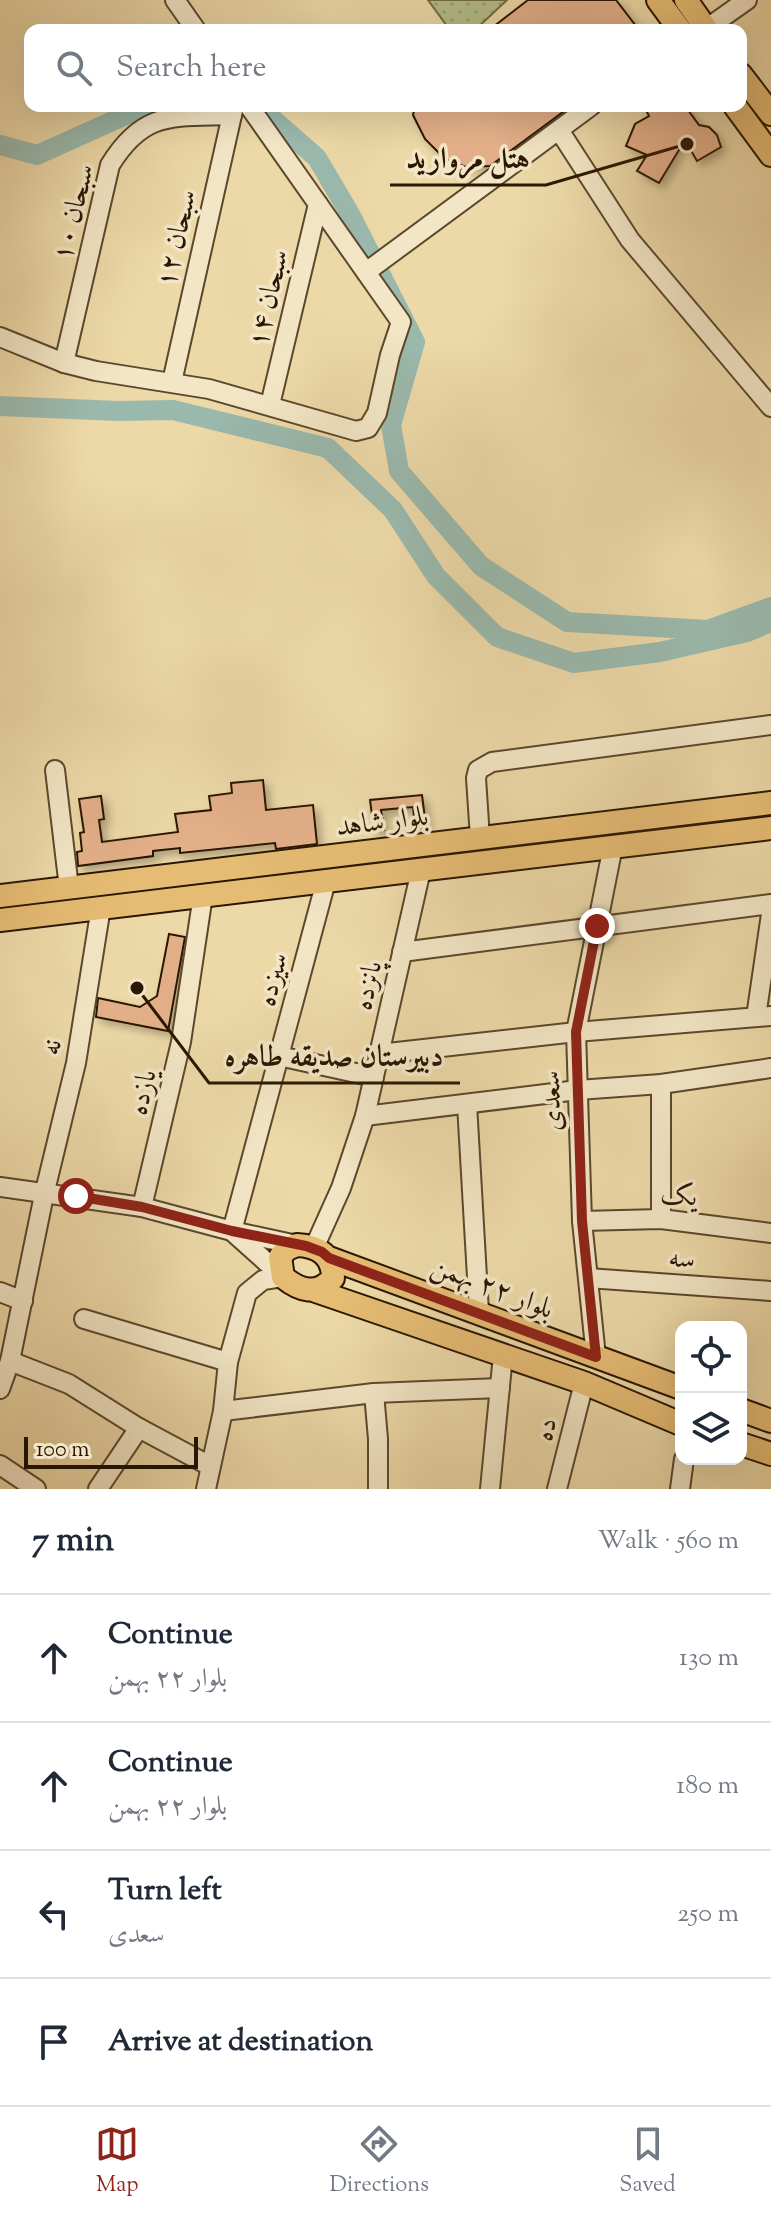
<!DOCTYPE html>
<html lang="en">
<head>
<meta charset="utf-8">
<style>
	:root { --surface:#fff; --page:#f6f6f7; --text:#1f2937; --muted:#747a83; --line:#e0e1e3; --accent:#8f2418 }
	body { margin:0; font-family:"Sorts Mill Goudy",Amiri,serif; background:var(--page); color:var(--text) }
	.controls { position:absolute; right:24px; bottom:24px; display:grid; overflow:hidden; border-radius:16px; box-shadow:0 8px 32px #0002 }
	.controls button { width:72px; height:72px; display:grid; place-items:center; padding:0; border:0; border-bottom:2px solid var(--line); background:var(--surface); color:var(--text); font:40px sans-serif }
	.scale { position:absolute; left:24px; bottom:20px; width:174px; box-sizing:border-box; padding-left:8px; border:4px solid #2a1702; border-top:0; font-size:22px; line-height:28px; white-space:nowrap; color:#2a1702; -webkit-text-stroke:6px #f3e6c6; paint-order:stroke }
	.stop { position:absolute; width:24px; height:24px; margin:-18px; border:6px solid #8f2418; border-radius:50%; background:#fff }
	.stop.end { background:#8f2418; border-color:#fff; box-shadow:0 2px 8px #0008 }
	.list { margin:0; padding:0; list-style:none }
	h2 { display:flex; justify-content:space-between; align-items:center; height:104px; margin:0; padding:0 32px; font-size:34px }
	h2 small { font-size:26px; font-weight:400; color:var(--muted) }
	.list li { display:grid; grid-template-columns:52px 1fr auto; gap:24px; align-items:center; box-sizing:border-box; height:128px; padding:0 32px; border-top:2px solid var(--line) }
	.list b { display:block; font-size:30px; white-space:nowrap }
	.list p { margin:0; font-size:26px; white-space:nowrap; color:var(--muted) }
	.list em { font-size:26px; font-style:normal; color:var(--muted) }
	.icon { flex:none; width:44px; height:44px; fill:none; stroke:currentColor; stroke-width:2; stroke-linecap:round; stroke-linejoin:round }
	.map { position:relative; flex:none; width:771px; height:1489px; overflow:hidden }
	.search { position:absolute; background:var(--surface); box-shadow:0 8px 32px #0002; left:24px; right:24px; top:24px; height:88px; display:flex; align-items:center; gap:20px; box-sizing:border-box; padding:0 28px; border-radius:16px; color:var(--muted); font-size:30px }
	.sheet { height:616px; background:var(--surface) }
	nav { display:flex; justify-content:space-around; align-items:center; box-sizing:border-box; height:112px; border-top:2px solid var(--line); background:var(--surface); font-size:22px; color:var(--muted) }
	nav a { display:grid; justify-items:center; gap:4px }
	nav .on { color:var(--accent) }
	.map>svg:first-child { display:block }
</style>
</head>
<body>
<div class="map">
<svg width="771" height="1489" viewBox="0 0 771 1489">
	<defs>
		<pattern id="grass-dots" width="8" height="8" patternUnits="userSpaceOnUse" patternTransform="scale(2)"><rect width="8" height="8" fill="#b4c08b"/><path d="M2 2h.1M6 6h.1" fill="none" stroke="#9ba476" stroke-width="1.8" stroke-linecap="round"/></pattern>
		<filter id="shadow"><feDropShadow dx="5" dy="5" stdDeviation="4" flood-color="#0004"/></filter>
	</defs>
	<rect width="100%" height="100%" fill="#edd9a8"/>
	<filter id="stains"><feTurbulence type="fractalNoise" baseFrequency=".0025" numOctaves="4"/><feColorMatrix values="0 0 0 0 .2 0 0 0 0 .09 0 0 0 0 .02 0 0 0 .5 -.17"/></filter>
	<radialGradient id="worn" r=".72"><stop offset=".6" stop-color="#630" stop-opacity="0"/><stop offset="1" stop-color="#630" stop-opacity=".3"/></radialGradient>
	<polygon fill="url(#grass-dots)" stroke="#6f6c46" stroke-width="2" points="428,0 507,0 475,30 450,30"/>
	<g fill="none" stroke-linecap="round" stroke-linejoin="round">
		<g stroke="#9ab9ad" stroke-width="20">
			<polyline points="267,114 317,158 350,214 415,342 391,425 399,471 481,566 567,622 708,630 771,607"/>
			<polyline points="0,145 37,155 146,106"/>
			<polyline points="0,406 118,411 173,410 328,448 393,510 436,576 497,637 574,663 660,652 747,632 771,622"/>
		</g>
	</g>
	<g fill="#e3af89" stroke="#2a1702" stroke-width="2" filter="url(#shadow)">
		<polygon points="528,0 616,0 639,30 489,30"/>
		<polygon points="415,106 571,106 490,166 466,167 445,159 425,139 413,115"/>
		<polygon points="644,106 688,106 688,110 699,125 709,127 717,135 721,147 697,161 685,140 659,183 637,171 647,155 626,146 635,124 649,116"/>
		<polygon points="263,780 266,810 313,805 317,844 276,849 275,843 180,853 180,848 153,851 153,856 78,866 77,852 82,851 80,833 84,832 79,799 101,796 104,819 99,820 102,842 178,832 175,814 211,810 209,796 232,793 231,783"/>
		<polygon points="422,795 426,826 415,827 413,807 381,810 384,830 374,831 370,800"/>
		<polygon points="169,934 185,937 168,1031 96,1017 98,998 140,1007 157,996"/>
	</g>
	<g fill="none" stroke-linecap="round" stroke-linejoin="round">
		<g stroke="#5b482c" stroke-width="22">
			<g id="minor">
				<polyline points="175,0 196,30"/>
				<polyline points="706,29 747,0"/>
				<polyline points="559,130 630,240 771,407"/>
				<polyline points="366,272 591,106"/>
				<polyline points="0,337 64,363 96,371 209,389 356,431 368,428 377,413 390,355 401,322 249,106"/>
				<path d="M64,363L110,165C144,110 173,117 232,115"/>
				<polyline points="172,382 234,106"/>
				<polyline points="270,405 318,204"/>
				<polyline points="55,770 69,888"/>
				<polyline points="480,838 476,778 478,770 492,762 771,725"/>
				<polyline points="402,952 771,904"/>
				<polyline points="756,1017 771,914"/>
				<polyline points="379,1054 576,1032 771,1016"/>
				<polyline points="279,1056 374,1077"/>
				<polyline points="467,1104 479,1312"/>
				<polyline points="365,1116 578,1090 661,1084 771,1068"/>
				<polyline points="0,1187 142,1207 232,1231 297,1245"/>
				<polyline points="142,1207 181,1042 203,895"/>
				<polyline points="661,1219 661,1084"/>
				<polyline points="582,1221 661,1219 771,1233"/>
				<polyline points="232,1231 326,881"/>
				<polyline points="234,1233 283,1277"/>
				<polyline points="314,1248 341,1188 365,1116 421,870"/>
				<polyline points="588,1278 771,1291"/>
				<polyline points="0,1292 23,1301"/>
				<polyline points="84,1319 228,1362"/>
				<polyline points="596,1357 582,1221 576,1032 613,846"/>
				<polyline points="10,1361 69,1384 139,1428"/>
				<polyline points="0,1389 10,1361 44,1195 76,1063 101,907"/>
				<polyline points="374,1393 378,1439 378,1489"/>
				<polyline points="223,1411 374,1393 500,1388"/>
				<polyline points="0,1465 36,1489"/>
				<polyline points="98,1489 139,1428 210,1466"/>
				<polyline points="206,1489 223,1411 228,1362 247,1293 263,1280 283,1277"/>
				<polyline points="490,1489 503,1355"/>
				<polyline points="557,1489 584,1383"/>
				<polyline points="680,1489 684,1459"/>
			</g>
		</g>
		<g stroke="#2a1702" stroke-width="26">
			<g id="major">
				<polyline points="658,0 680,30"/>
				<polyline points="686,0 707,30"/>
				<polyline points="741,75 771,114"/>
				<polyline points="735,106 771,155"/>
				<polyline points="0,896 771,803"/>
				<polyline points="0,920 771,828"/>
				<path d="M297,1245C319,1246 333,1256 333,1278C317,1296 300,1291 283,1277L280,1257L287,1249Z"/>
				<polyline points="329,1258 681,1388"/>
				<polyline points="316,1291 584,1383 681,1424"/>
				<polyline points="741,1410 771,1421"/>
				<polyline points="741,1444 771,1454"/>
			</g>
		</g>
		<use href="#minor" stroke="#f3e6c6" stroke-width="18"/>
		<use href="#major" stroke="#e6bc74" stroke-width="22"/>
	</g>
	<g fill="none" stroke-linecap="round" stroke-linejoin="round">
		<polyline stroke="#8f2418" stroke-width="10" points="76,1196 142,1207 232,1231 306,1246 322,1252 329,1258 596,1357 582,1221 576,1032 597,926"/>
	</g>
	<g text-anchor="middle" stroke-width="7" stroke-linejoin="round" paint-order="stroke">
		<g font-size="28" fill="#2a1702" stroke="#f3e6c6">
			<text transform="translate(72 212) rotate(-76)" y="10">سبحان ۱۰</text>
			<text transform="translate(175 238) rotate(-77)" y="10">سبحان ۱۲</text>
			<text transform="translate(267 298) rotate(-77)" y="10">سبحان ۱۴</text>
			<text transform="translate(382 820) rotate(-7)" y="10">بلوار شاهد</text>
			<text transform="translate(271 979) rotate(-75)" y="10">سیزده</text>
			<text transform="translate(366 985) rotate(-77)" y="10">پانزده</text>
			<text transform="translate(50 1047) rotate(-80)" y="10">نه</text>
			<text transform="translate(141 1092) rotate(-77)" y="10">یازده</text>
			<text transform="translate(550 1101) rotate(-92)" y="10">سعدی</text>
			<text transform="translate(679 1194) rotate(5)" y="10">یک</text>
			<text transform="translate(682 1257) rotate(4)" y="10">سه</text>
			<text transform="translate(493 1286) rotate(21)" y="10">بلوار ۲۲ بهمن</text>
			<text transform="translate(544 1429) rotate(-76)" y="10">ده</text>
		</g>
	</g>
	<path fill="none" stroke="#2a1702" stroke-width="3" d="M687 144L546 185H390M137 988L209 1083H460"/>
	<g fill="#2a1702" stroke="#f3e6c6" stroke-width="3">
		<circle cx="687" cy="144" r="8"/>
		<circle cx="137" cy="988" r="8"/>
	</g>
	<g font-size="30" text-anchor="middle" font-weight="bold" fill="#2a1702" stroke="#f3e6c6" stroke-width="7" stroke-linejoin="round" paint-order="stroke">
		<text x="468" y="168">هتل مروارید</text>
		<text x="334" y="1066">دبیرستان صدیقه طاهره</text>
	</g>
	<rect width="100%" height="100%" filter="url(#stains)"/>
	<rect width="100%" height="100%" fill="url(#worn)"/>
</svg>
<div class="controls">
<button><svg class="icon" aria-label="locate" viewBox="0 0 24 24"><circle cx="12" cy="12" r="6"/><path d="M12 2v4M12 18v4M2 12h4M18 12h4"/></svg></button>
<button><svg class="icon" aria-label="layers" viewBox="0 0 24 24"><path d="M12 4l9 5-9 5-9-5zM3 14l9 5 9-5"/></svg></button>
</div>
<div class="scale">100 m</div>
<div class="stop" style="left:76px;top:1196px"></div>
<div class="stop end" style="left:597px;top:926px"></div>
<div class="search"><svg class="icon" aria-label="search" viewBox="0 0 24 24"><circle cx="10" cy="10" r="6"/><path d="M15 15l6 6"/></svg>Search here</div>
</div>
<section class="sheet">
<h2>7 min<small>Walk · 560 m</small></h2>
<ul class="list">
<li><svg class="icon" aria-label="ahead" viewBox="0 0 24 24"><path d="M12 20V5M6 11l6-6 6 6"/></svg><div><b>Continue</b><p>بلوار ۲۲ بهمن</p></div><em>130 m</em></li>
<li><svg class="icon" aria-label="ahead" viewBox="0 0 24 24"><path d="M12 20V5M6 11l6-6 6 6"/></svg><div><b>Continue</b><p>بلوار ۲۲ بهمن</p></div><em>180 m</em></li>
<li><svg class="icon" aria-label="left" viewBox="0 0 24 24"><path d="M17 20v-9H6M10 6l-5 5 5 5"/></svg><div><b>Turn left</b><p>سعدی</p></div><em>250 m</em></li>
<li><svg class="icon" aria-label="arrive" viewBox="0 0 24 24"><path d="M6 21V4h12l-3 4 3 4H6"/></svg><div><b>Arrive at destination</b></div></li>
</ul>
</section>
<nav>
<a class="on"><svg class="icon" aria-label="map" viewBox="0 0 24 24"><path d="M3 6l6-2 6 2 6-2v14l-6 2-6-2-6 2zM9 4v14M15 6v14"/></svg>Map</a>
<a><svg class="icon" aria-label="directions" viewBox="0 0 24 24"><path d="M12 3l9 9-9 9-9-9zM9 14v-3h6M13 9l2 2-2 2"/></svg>Directions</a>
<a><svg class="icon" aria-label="saved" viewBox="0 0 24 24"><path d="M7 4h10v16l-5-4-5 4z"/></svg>Saved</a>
</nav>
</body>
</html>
